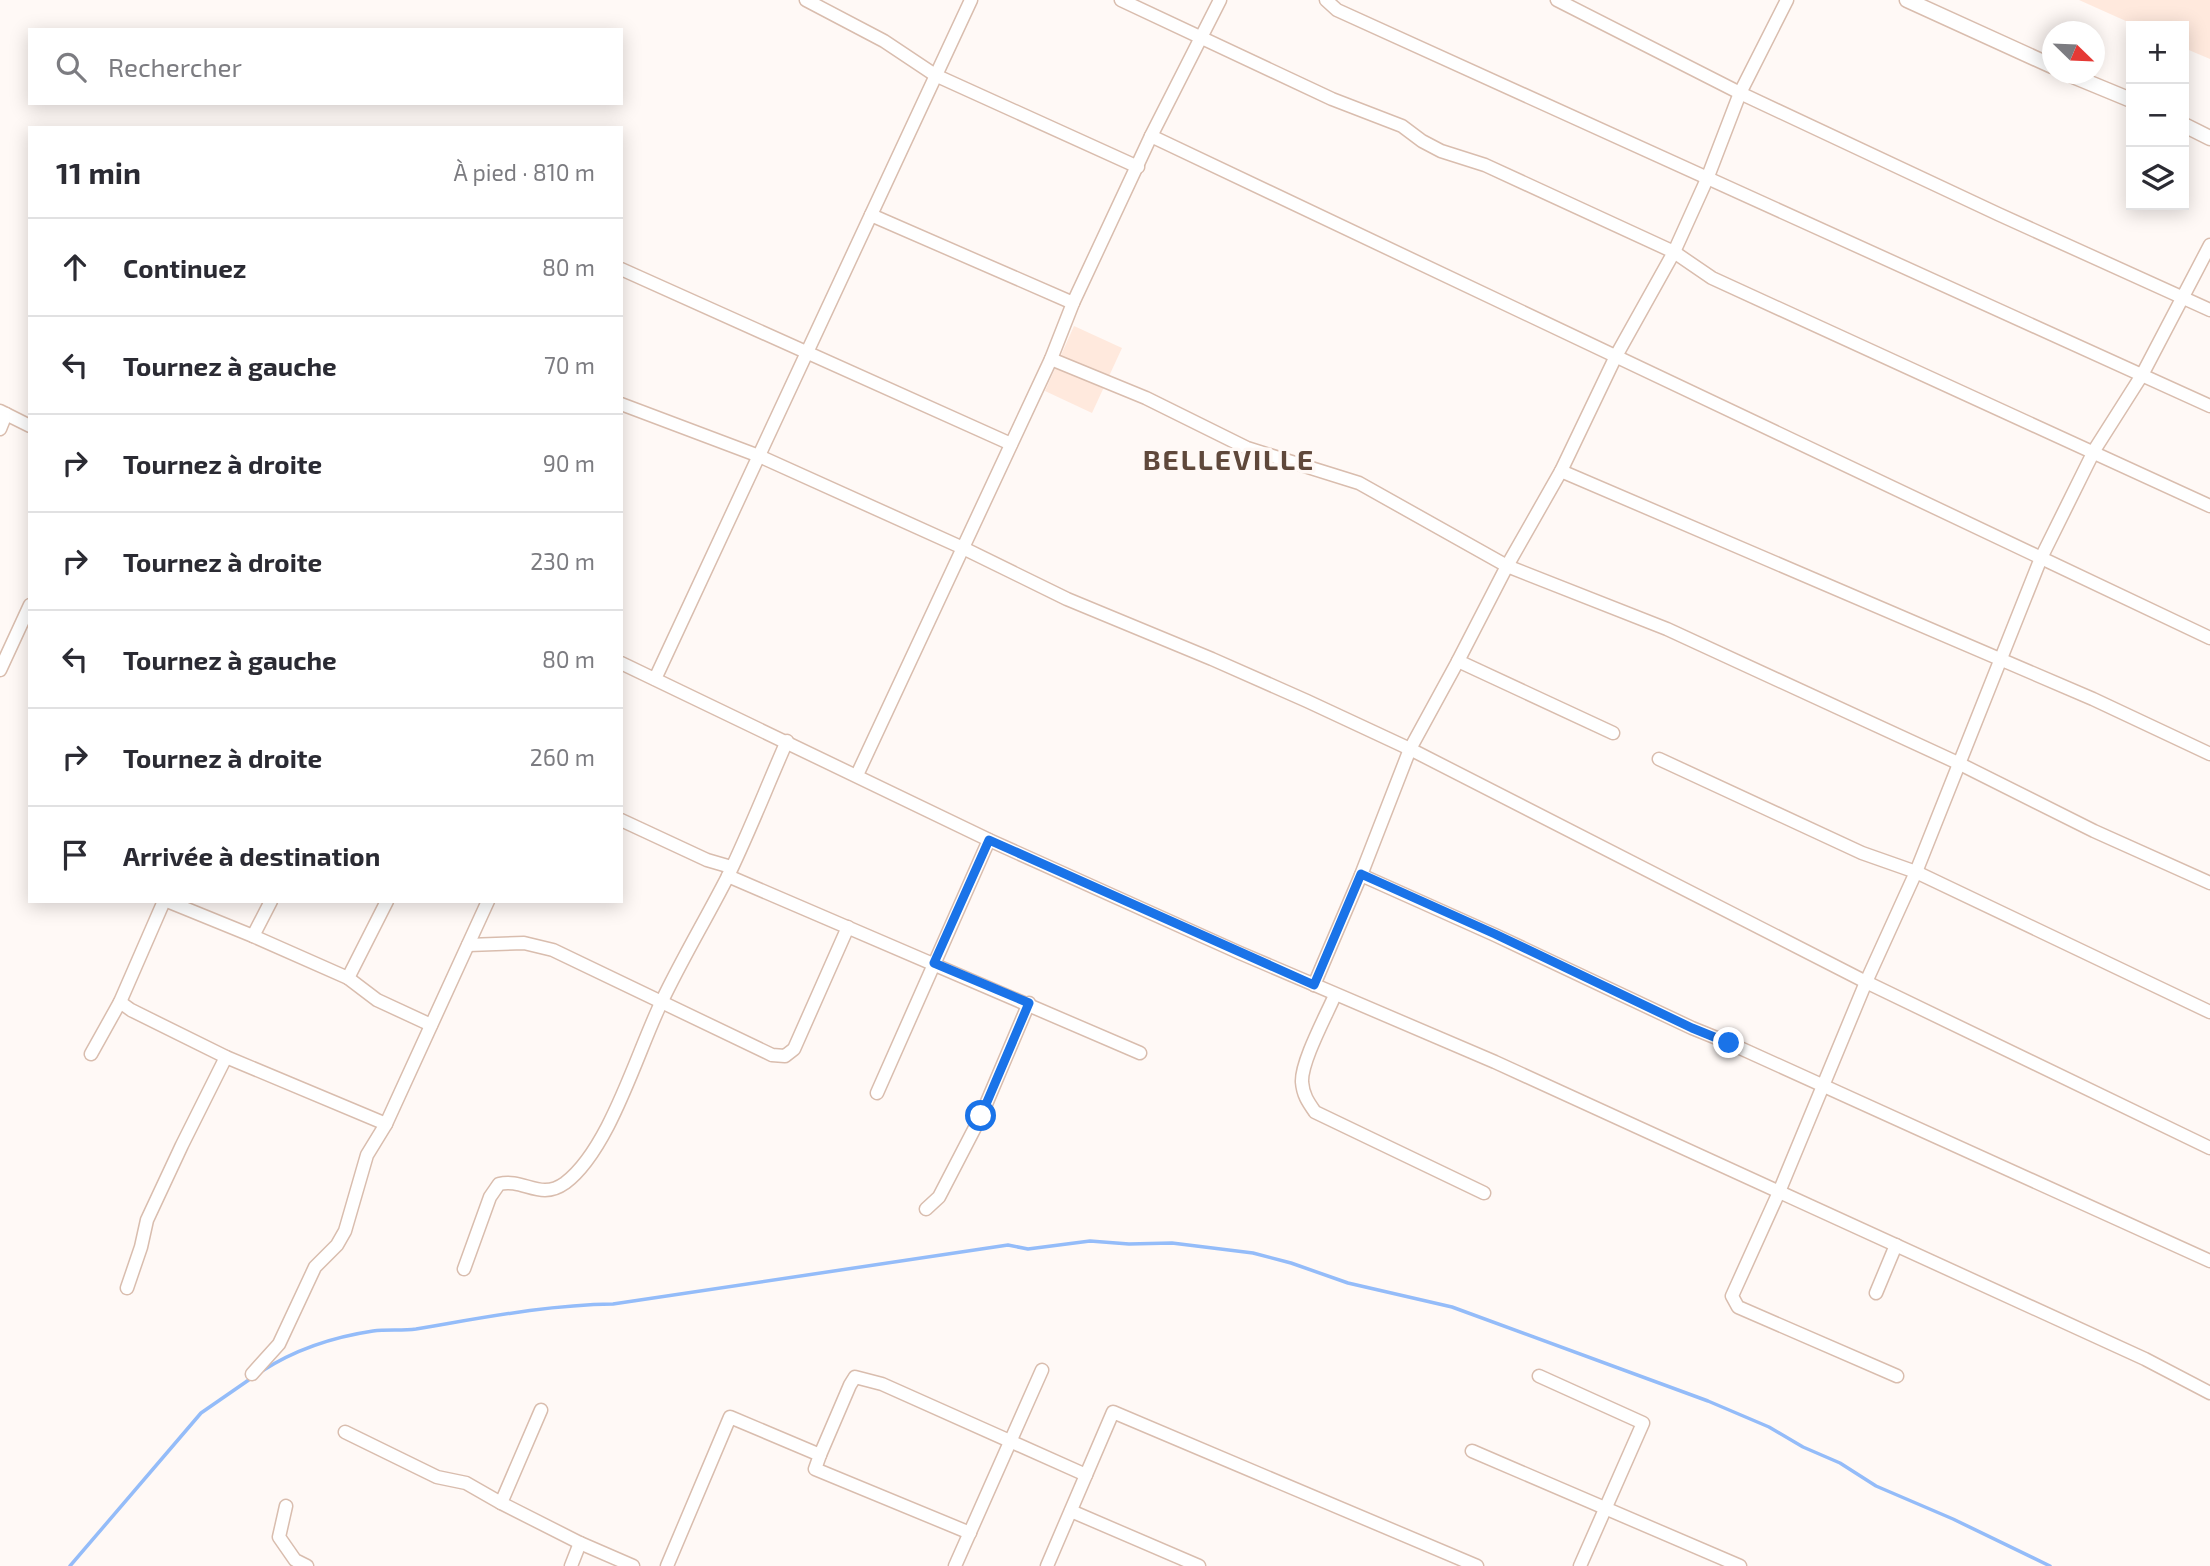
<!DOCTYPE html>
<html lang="fr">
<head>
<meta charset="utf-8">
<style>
	:root { --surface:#fff; --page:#f7f7f7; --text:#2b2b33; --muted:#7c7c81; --line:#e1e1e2 }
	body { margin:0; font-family:"Exo 2",sans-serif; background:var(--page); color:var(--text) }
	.controls { position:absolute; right:21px; top:21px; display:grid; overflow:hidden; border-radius:0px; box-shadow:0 4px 18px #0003 }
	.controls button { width:63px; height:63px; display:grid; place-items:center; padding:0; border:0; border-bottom:2px solid var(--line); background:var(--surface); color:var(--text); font:35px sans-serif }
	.compass { position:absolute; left:2042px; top:21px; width:63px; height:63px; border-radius:50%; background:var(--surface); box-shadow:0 4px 18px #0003; rotate:113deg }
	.stop { position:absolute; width:21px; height:21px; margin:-16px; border:5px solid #1a73e8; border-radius:50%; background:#fff }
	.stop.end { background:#1a73e8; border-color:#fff; box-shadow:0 2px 7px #0008 }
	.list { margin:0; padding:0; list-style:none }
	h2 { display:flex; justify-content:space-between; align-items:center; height:91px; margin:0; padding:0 28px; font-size:30px }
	h2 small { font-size:23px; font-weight:400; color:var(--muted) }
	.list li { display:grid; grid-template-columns:46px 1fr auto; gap:21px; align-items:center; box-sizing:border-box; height:98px; padding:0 28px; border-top:2px solid var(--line) }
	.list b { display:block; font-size:26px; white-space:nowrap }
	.list em { font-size:23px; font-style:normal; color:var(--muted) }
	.icon { flex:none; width:38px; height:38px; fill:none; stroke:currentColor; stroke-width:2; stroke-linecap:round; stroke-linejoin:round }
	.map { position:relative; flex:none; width:2210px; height:1566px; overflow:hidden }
	.search { position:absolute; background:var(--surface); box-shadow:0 4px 18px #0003; left:28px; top:28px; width:595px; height:77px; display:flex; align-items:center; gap:18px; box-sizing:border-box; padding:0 24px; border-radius:0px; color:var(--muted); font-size:26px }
	.panel { position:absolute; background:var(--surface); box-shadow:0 4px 18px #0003; left:28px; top:126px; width:595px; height:777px; border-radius:0px }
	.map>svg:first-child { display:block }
</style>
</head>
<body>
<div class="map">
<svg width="2210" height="1566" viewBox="0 0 2210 1566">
	<rect width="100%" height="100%" fill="#fff9f6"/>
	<g fill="#ffe9dd">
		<polygon points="2079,0 2210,0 2210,59 2184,48 2184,26 2137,26"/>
		<polygon points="1074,326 1122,348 1092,413 1045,391"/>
	</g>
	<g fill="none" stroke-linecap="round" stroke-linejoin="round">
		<g stroke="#94bcf9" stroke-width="3.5">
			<path d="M262,1371C296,1349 333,1337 373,1331C387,1329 402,1331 416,1329C482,1318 545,1305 613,1304L1008,1245L1028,1249L1090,1241L1129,1244L1172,1243L1253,1253L1291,1263L1348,1283L1452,1307L1708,1401L1769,1427L1803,1447L1840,1463L1876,1486L1953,1519L2050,1566"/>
			<polyline points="70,1566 201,1413 253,1377"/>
		</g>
		<g stroke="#d9bdae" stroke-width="15">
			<g id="minor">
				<polyline points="806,0 884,41 935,75 1138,167"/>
				<polyline points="1121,0 1332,99 1402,126 1422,141 1441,151 1485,165 1674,252 1712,278 2210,506"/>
				<polyline points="1326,0 1337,10 2210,406"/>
				<polyline points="1557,0 1740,93 1998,214 2210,310"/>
				<polyline points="1151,136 2210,638"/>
				<polyline points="871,215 1073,303"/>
				<polyline points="621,269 1011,444"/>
				<polyline points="1051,359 1146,398 1247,448 1359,483 1507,566 1667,629 1958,763 2094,831 2210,883"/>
				<polyline points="621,404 759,456 963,548 1067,599 1212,659 1307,701 1410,749 1866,982 2210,1148"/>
				<polyline points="0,411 30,426"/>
				<polyline points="0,429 6,414"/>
				<polyline points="1561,471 2093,699 2210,754"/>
				<polyline points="1458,661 1613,733"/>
				<polyline points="621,663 989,840 1240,953 1495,1062 2145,1359 2210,1393"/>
				<polyline points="0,670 30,605"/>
				<polyline points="655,679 971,0"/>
				<polyline points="1659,759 1862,853 1916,872 2210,1012"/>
				<polyline points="857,775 1051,359 1073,303 1151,136 1220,0"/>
				<polyline points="621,820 707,860 731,867"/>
				<polyline points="1361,875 1495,935 1692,1028 1729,1043 2210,1261"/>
				<polyline points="728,876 1140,1053"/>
				<polyline points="167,901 253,936 348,978 387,901"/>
				<polyline points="253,936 271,901"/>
				<polyline points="468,945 524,943 553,950 772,1055 785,1056 794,1049 848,927"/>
				<polyline points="348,978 377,1000 431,1025"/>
				<polyline points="1314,985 1361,875 1410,749 1458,661 1507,566 1561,471 1616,356 1674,252 1707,179 1740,93 1787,0"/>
				<path d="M1335,995C1326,1016 1301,1062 1302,1082C1303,1095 1308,1102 1315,1112L1484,1193"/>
				<polyline points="120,1002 131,1010 226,1057 386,1124"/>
				<polyline points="91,1054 120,1002 164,901"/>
				<polyline points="877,1093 989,840"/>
				<polyline points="926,1209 939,1197 981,1116 1029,1003"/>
				<path d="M464,1269L490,1197L499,1184C524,1178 540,1201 565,1183C610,1149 637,1052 662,1001C682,959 706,919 727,878C749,833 767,786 787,741"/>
				<polyline points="127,1288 141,1247 147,1220 182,1145 226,1057"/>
				<polyline points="1876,1293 1896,1245"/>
				<polyline points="252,1374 279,1344 315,1267 337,1245 345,1231 367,1155 386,1124 488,901"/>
				<polyline points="1539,1376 1643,1423 1580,1566"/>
				<polyline points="1897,1376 1738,1307 1732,1296 1779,1192 1866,982 1916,872 2041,558 2095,449 2142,375 2210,245"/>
				<polyline points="541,1410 501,1503 580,1543 633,1566"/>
				<polyline points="345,1432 437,1477 466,1483 501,1503"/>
				<polyline points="1472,1451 1740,1566"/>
				<polyline points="820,1455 850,1385 855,1377 882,1384 1086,1475"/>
				<polyline points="286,1506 279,1537 295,1560 307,1566"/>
				<polyline points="1071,1511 1199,1566"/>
				<polyline points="571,1566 580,1543"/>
				<polyline points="667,1566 730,1417 820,1455 815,1469 970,1533"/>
				<polyline points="955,1566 1042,1370"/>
				<polyline points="1047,1566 1113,1412 1477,1566"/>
			</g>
		</g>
		<g stroke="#d9bdae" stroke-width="17">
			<g id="tertiary">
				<polyline points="1907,0 2052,66"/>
				<polyline points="2068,74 2131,100"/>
				<polyline points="2184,125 2210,138"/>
			</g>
		</g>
		<use href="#minor" stroke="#fff" stroke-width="12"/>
		<use href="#tertiary" stroke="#fff" stroke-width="14"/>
	</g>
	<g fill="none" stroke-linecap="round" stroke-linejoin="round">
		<polyline stroke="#1a73e8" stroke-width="9" points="981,1116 1029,1003 934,963 989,840 1314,985 1361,874 1495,934 1692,1028 1729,1043"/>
	</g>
	<g text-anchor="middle" stroke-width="7" stroke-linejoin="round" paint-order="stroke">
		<g font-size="28" font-weight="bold" letter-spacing="2" fill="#5f483b" stroke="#fff9f6">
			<text x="1229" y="470">BELLEVILLE</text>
		</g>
	</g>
</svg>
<div class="controls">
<button>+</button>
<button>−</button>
<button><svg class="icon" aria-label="layers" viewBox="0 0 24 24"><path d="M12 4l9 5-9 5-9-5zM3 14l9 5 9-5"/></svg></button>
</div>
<svg class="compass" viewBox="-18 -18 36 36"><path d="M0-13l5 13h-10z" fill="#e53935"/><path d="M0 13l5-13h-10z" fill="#7c7c81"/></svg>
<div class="stop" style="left:981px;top:1116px"></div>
<div class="stop end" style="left:1729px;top:1043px"></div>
<div class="search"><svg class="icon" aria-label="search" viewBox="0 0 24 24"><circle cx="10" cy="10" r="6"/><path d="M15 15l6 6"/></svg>Rechercher</div>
<section class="panel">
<h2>11 min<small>À pied · 810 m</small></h2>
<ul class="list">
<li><svg class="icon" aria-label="ahead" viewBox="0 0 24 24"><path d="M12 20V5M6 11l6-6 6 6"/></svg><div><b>Continuez</b></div><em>80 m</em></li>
<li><svg class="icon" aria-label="left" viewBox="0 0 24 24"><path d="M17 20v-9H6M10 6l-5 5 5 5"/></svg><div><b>Tournez à gauche</b></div><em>70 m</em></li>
<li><svg class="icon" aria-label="right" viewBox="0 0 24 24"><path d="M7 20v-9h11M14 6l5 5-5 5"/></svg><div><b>Tournez à droite</b></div><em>90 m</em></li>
<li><svg class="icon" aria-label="right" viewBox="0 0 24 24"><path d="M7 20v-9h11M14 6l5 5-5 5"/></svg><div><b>Tournez à droite</b></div><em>230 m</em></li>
<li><svg class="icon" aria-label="left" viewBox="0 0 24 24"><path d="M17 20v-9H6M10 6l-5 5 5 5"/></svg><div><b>Tournez à gauche</b></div><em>80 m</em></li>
<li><svg class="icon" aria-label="right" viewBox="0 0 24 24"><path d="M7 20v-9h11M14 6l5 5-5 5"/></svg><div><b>Tournez à droite</b></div><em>260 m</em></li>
<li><svg class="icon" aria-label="arrive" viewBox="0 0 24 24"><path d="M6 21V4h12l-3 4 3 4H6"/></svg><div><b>Arrivée à destination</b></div></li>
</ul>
</section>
</div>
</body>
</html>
